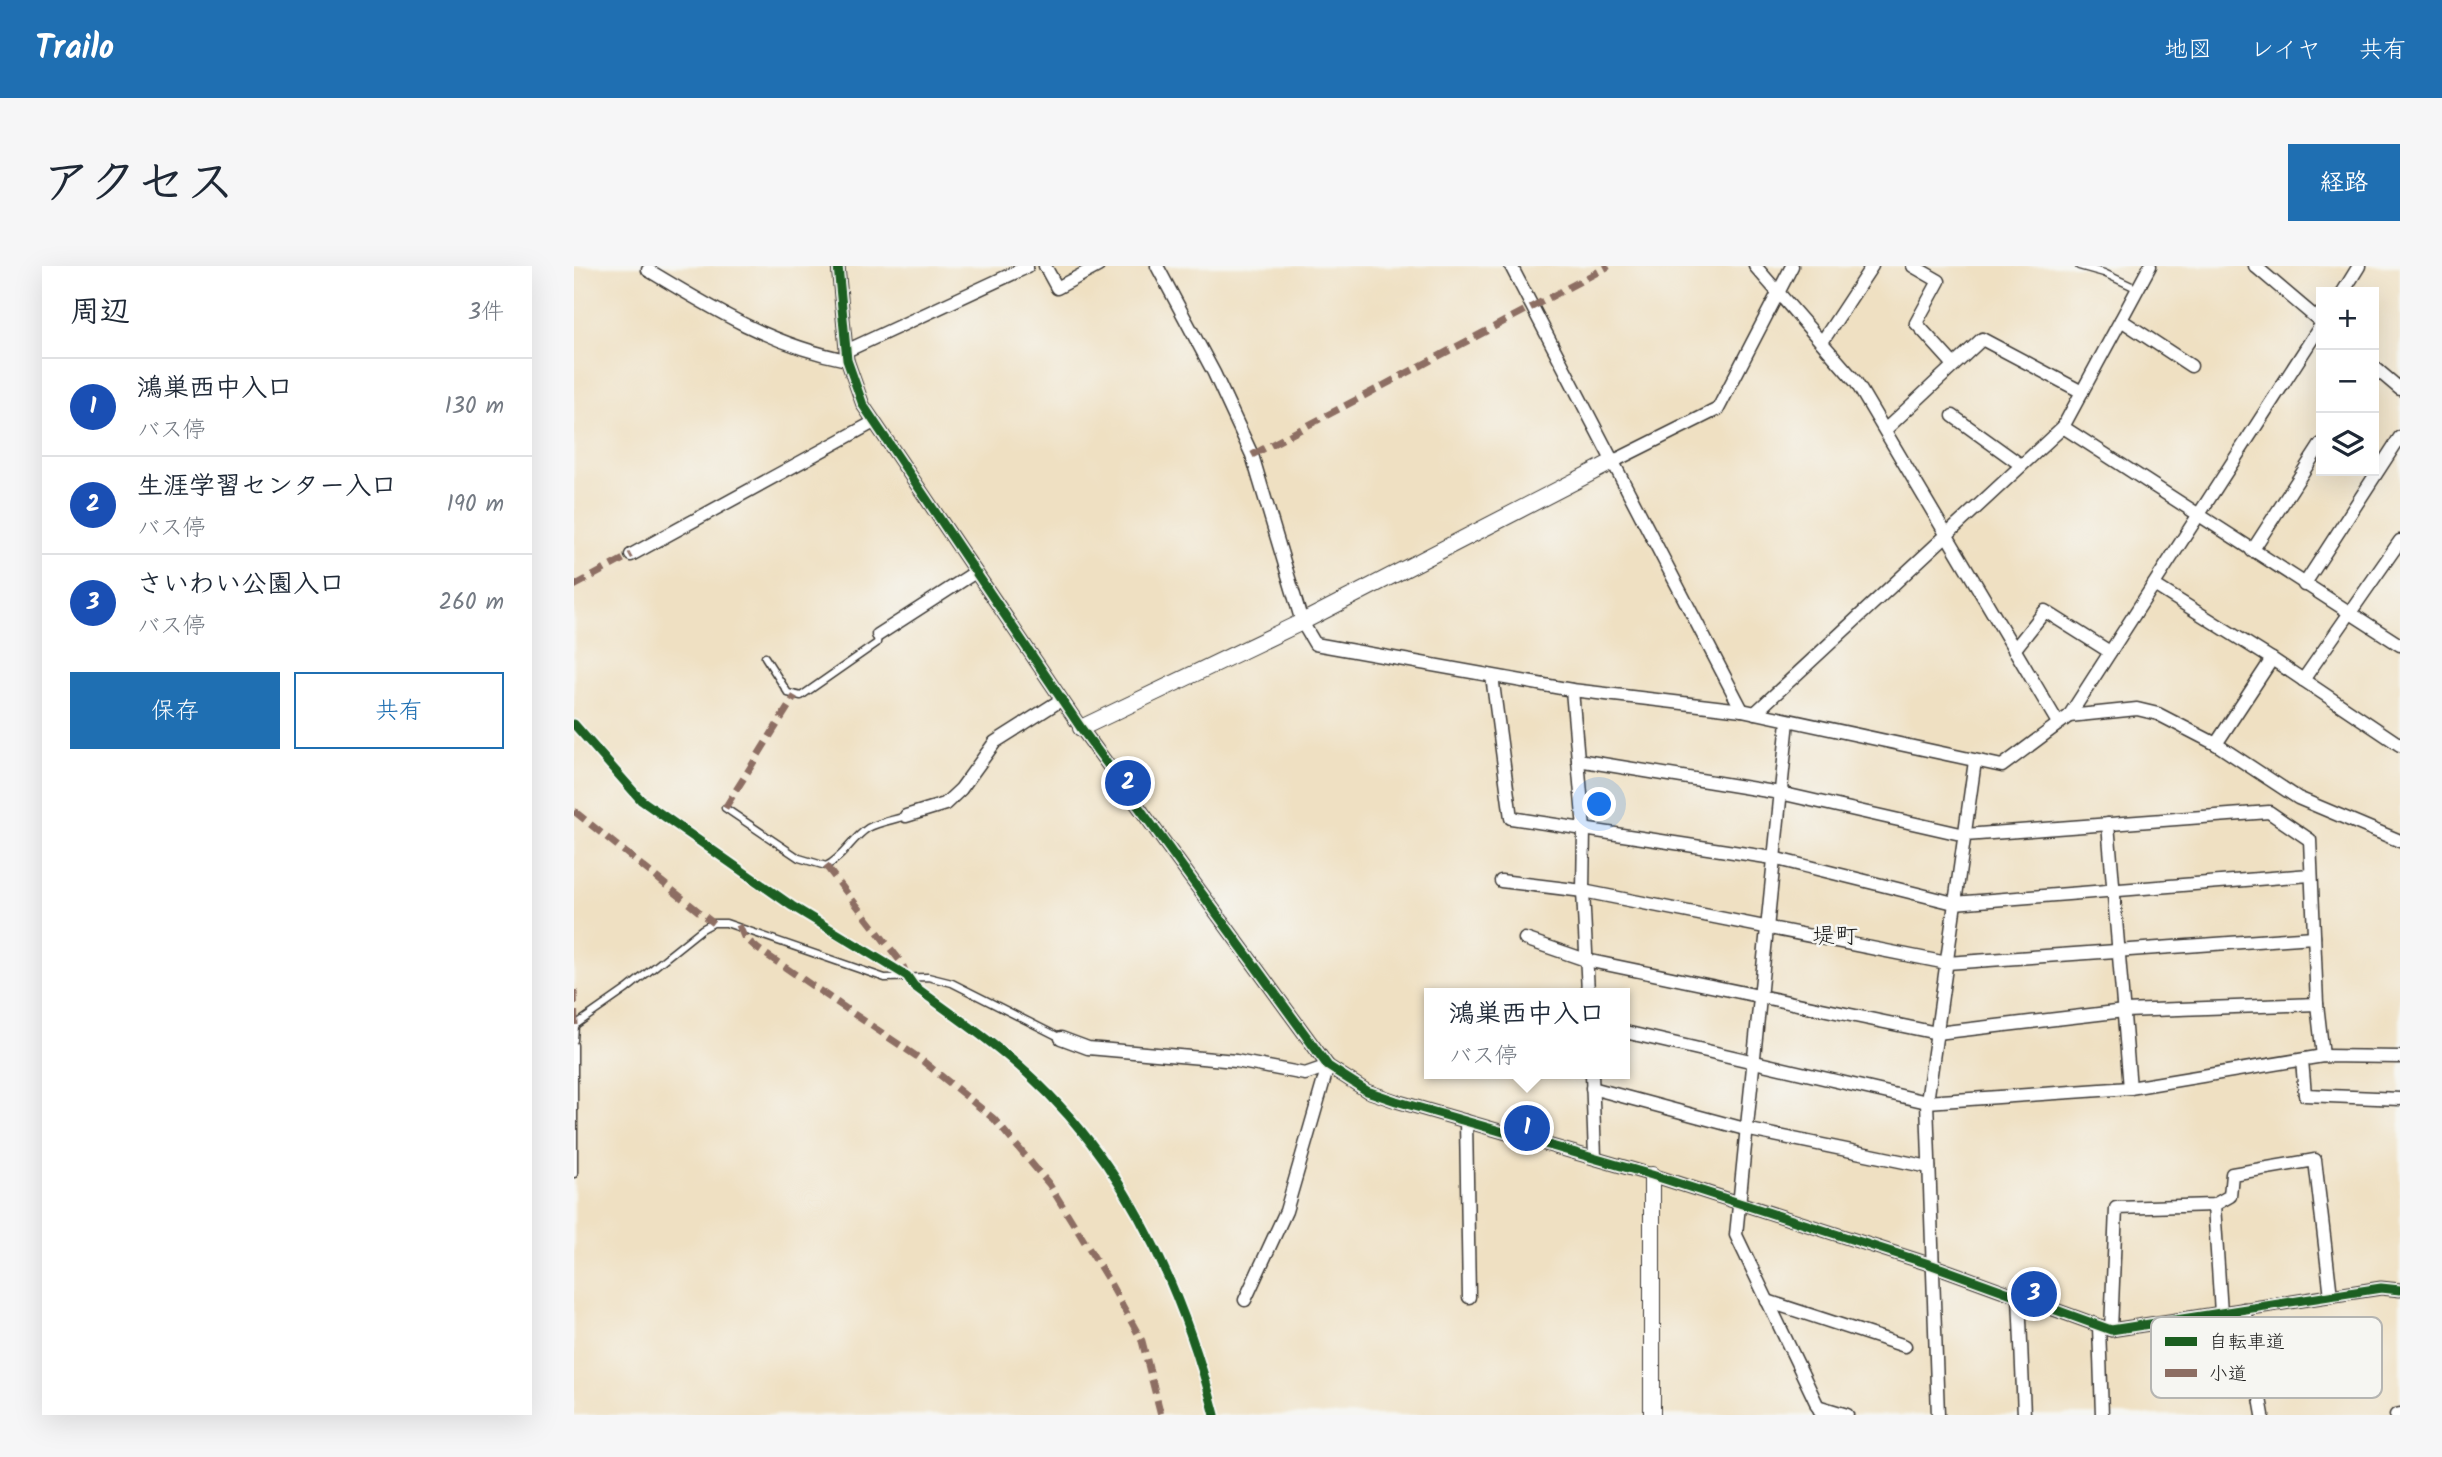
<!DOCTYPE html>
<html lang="ja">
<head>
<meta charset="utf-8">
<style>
	:root { --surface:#fff; --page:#f6f6f7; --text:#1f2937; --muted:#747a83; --line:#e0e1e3; --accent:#1f6fb2 }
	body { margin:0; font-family:Kalam,"Klee One",sans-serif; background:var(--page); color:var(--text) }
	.controls { position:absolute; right:21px; top:21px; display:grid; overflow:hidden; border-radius:0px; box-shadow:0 7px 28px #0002 }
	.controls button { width:63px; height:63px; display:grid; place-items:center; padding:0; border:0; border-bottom:2px solid var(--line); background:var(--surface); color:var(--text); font:35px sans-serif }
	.you { position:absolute; left:1026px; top:539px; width:24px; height:24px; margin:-18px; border:5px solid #fff; border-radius:50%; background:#1a73e8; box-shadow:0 0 0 10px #1a73e833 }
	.badge { display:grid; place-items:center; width:46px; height:46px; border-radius:50%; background:var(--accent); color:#fff; font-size:23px; font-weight:700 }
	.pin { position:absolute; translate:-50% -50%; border:4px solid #fff; box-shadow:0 2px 7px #0006 }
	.popup { position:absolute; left:850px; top:722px; width:206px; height:91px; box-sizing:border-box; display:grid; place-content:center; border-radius:0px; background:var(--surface); filter:drop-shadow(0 2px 5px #0005); font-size:23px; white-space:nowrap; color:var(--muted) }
	.popup b { font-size:26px; color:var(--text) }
	.popup::after { content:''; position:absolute; left:50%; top:100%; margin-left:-14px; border:14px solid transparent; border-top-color:var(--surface) }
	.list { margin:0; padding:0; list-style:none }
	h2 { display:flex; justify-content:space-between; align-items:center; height:91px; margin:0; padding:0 28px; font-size:30px }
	h2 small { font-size:23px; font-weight:400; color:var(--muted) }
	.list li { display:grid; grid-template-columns:46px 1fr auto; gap:21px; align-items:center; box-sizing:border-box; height:98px; padding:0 28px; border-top:2px solid var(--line) }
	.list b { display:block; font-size:26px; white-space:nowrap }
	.list p { margin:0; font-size:23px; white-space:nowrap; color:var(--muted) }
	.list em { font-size:23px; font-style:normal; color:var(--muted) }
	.actions { display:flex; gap:14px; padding:21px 28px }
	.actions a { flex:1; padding:16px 0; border:2px solid var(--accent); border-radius:0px; text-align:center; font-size:24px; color:var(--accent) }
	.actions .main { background:var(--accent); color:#fff }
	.icon { flex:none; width:38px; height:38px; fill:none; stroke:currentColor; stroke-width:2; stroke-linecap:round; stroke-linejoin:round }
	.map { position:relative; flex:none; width:1826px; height:1149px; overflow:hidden; border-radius:0px }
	header { display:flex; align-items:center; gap:42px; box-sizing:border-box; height:98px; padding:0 35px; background:var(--accent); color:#fff }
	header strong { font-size:33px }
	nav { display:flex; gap:38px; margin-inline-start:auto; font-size:24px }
	.intro { display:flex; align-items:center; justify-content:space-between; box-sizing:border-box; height:168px; padding:0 42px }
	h1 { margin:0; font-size:49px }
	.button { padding:18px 32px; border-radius:0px; background:var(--accent); color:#fff; font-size:24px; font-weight:700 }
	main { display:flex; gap:42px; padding:0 42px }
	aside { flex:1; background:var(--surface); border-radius:0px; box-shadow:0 7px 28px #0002 }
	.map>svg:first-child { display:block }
</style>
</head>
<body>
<header>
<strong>Trailo</strong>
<nav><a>地図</a><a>レイヤ</a><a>共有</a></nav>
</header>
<div class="intro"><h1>アクセス</h1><a class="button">経路</a></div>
<main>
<aside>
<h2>周辺<small>3件</small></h2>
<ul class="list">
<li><span class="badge" style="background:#1a4fb4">1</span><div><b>鴻巣西中入口</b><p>バス停</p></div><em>130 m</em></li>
<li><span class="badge" style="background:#1a4fb4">2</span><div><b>生涯学習センター入口</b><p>バス停</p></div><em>190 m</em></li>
<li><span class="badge" style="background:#1a4fb4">3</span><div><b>さいわい公園入口</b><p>バス停</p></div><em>260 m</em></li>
</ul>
<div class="actions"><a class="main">保存</a><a>共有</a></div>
</aside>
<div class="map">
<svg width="1826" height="1149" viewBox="0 0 1826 1149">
	<rect width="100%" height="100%" fill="#f6f6f2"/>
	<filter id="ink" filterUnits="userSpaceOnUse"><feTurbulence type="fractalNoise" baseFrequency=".0143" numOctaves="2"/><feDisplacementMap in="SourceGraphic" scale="14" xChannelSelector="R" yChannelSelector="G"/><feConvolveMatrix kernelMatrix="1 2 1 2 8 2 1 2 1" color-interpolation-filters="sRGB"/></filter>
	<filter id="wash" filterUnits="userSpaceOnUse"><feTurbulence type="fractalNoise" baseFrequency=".00686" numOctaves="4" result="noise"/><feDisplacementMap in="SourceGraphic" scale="28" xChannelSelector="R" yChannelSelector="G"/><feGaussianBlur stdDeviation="1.57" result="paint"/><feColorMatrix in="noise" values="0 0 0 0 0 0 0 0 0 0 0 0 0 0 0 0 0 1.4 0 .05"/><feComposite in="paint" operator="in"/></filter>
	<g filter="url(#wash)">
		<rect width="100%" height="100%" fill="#efe0c2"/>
	</g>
	<g filter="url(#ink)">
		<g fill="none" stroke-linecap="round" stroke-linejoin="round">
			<g stroke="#3c3935" stroke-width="9">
				<g id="service">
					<polyline points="1505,0 1530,7 1564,23"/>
					<polyline points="191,391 214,427 227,430 303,377 304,369"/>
					<path d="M151,542L225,592L252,600C270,591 277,573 294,562C305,556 320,554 332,550"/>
					<polyline points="0,760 53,723 128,663 139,657 152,657 311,712 354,711 378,717 487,772"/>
					<polyline points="0,774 1,760"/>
					<polyline points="0,779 0,908"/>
				</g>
			</g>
			<g stroke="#3c3935" stroke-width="15">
				<g id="minor">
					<polyline points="264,0 273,94 289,139 507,462 754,800 793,825 822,835 1078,909 1358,999 1537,1064 1807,1022 1826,1024"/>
					<polyline points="471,0 483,22 524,0"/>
					<polyline points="583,0 640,107 678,189 728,356 741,378 998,424 1168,444 1428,500 1495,450 1747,59"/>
					<polyline points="937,0 1168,444"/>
					<polyline points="1181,0 1282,116 1484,457"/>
					<polyline points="1339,0 1365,15 1342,57 1380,99"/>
					<polyline points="1681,0 1747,56"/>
					<path d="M74,4C137,42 199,80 273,94"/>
					<polyline points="1769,26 1785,0"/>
					<polyline points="1547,54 1617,100"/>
					<polyline points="1248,76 1298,0"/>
					<polyline points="272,85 453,1"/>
					<polyline points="1800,101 1826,123"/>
					<polyline points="1379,150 1447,199"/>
					<polyline points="1489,161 1826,379"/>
					<polyline points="1312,163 1408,73 1508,126"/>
					<polyline points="1040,195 1144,143 1218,0"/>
					<polyline points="1678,285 1747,178"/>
					<polyline points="57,289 300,156"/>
					<polyline points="1580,319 1698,393 1826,479"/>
					<polyline points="1730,319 1826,171"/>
					<polyline points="304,369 400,307"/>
					<polyline points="1440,384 1471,345 1536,386"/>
					<polyline points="918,410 937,552 1199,592 1380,637 1736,609"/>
					<polyline points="1729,414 1826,275"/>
					<polyline points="998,424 1010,563 1009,625 1014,727"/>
					<polyline points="1181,447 1489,161 1576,0"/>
					<polyline points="1495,450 1563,443 1584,448 1642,478 1724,532 1826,575"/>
					<polyline points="1214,455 1162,969 1248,1149"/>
					<polyline points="1642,478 1698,393"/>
					<polyline points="1004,494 1206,527 1391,569 1695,546 1736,574 1743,738 1749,790"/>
					<polyline points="332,550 371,538 387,523 421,476 487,434"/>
					<polyline points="1534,558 1556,822"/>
					<polyline points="927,615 1009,625 1373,697 1740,671"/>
					<polyline points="951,673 1012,694 1363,767 1550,745 1743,738"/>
					<polyline points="1051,766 1353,836 1556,822 1749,790 1826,791"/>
					<polyline points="487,772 514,782 662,795 731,808 754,800"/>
					<polyline points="1728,794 1731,829 1826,833"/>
					<polyline points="1018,808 1021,891"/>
					<polyline points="1018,822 1171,863 1355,901"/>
					<polyline points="892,855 895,1031"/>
					<polyline points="1640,939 1647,1047"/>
					<polyline points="1445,1029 1450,1149"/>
					<polyline points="671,1034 712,945 754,800"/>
					<polyline points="1193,1035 1331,1080"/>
					<polyline points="1670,1043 1689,1149"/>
					<polyline points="1525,1060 1528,1149"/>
					<polyline points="1537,1064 1542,942 1640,939 1656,930 1658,908 1741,894 1757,1030"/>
					<polyline points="1243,1140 1273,1149"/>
					<polyline points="1364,1149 1353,836 1401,495"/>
					<polyline points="1822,1149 1826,1148"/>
				</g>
			</g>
			<g stroke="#3c3935" stroke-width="18">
				<g id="tertiary">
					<polyline points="507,462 728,356 1040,195"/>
					<polyline points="1078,1149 1078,909"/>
				</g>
			</g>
			<use href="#service" stroke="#fff" stroke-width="6"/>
			<use href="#minor" stroke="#fff" stroke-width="12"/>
			<use href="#tertiary" stroke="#fff" stroke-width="16"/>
			<g stroke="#8d6e63" stroke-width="7" stroke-dasharray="14 7" stroke-linecap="butt">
				<polyline points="678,189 1035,0"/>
				<polyline points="0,320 57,289"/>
				<polyline points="151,542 221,430"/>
				<polyline points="0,545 139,657"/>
				<polyline points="252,600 327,696 332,707"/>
				<polyline points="165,659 170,671 184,683 345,792 420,853 475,918 536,1017 568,1075 587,1149"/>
				<polyline points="0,724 1,760"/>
			</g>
			<g stroke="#f6f6f2" stroke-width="13">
				<g id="cycleway">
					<polyline points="264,0 273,94 289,139 507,462 754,800 793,825 822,835 1078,909 1358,999 1537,1064 1807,1022 1826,1024"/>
					<path d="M0,458L67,534L218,640L333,710L340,720C379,749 418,775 454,808C553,898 608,1022 641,1149"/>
				</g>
			</g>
			<use href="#cycleway" stroke="#1b5e20" stroke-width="9"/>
		</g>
	</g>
	<g text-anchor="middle" stroke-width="5" stroke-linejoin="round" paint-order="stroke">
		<g font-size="23" fill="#1c1c1c" stroke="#f6f6f2">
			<text x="1261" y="677">堤町</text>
		</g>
	</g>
	<rect x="1577" y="1051" width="231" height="81" rx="10" fill="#f6f6f2" stroke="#b5b5b2" stroke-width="2"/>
	<rect x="1591" y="1071" width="32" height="9" fill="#1b5e20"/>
	<rect x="1591" y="1103" width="32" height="8" fill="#8d6e63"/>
	<g font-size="19" fill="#1c1c1c">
		<text x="1635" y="1082">自転車道</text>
		<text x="1635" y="1114">小道</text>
	</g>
</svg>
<div class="controls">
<button>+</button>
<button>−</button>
<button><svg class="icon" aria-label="layers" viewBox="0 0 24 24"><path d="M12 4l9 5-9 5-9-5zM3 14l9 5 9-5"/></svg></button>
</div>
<div class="you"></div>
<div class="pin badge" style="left:953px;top:862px;background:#1a4fb4">1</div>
<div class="popup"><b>鴻巣西中入口</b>バス停</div>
<div class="pin badge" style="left:554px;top:517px;background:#1a4fb4">2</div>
<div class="pin badge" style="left:1460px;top:1028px;background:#1a4fb4">3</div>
</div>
</main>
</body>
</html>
